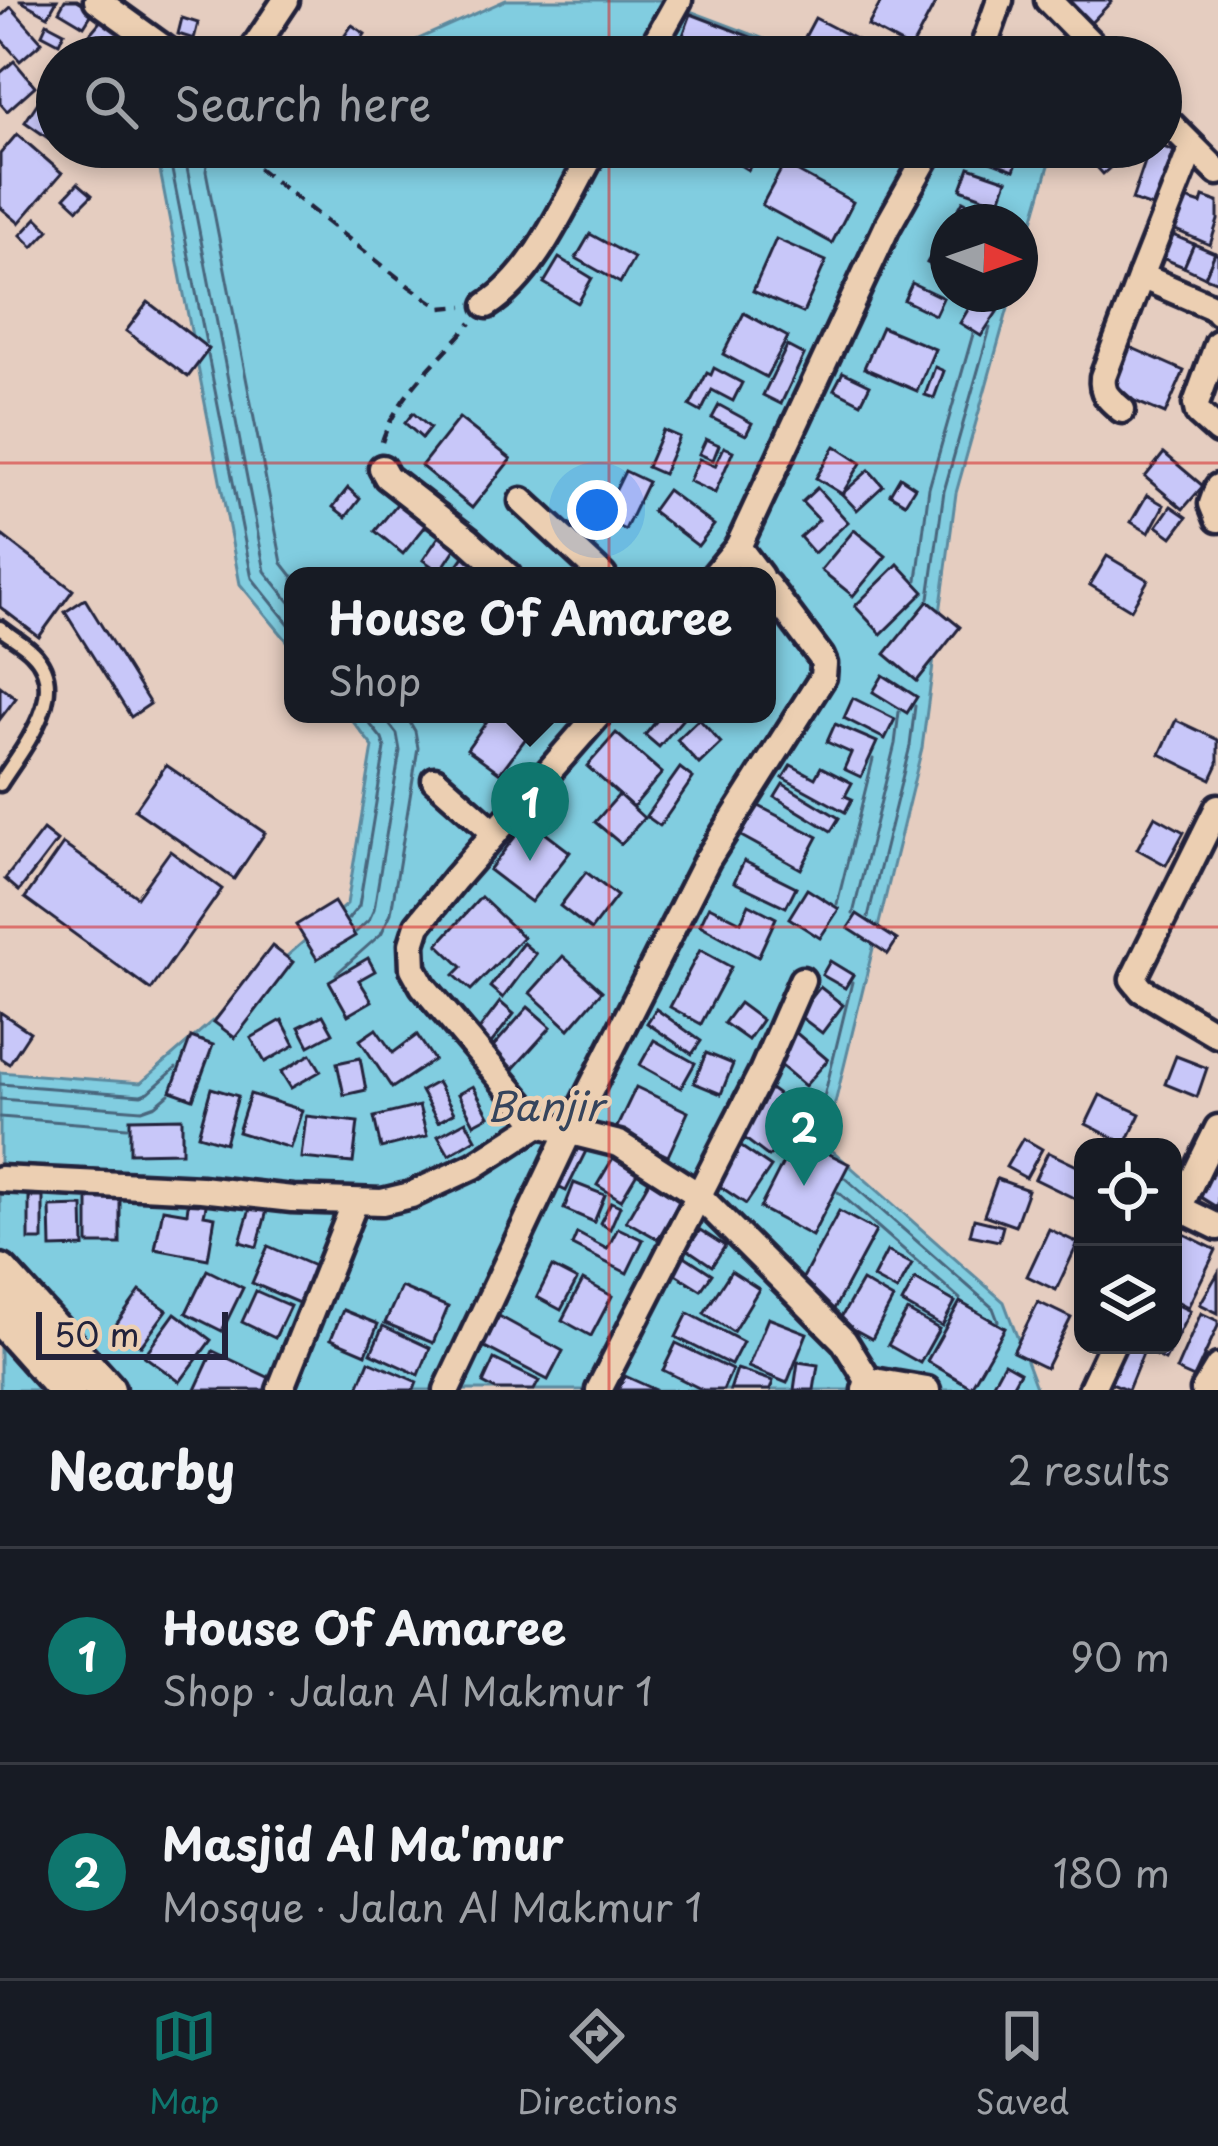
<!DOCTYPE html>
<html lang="en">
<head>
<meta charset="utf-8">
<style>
	:root { --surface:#171b24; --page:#242831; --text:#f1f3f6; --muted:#9ea1a6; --line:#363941; --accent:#0f766e }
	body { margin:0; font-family:"Playpen Sans",sans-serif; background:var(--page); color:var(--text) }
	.controls { position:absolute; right:36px; bottom:36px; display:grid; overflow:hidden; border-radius:24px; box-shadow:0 6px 18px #0003 }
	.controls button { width:108px; height:108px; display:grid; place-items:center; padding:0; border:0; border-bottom:3px solid var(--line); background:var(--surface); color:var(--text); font:60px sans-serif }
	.compass { position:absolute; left:930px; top:204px; width:108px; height:108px; border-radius:50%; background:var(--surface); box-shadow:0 6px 18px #0003; rotate:92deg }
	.scale { position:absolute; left:36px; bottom:30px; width:192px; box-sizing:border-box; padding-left:12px; border:6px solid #22223b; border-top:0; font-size:33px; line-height:42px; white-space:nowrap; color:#22223b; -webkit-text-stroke:9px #eccfb2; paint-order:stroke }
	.you { position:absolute; left:597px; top:510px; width:42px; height:42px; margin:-30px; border:9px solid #fff; border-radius:50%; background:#1a73e8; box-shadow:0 0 0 18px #1a73e833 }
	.badge { display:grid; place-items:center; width:78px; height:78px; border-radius:50%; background:var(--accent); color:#fff; font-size:39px; font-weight:700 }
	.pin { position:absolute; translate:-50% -99px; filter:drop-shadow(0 3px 6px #0008) }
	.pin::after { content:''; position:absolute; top:63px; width:42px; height:36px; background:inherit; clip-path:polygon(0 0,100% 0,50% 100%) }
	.popup { position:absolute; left:284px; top:567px; width:492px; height:156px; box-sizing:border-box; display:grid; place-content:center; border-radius:24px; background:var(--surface); filter:drop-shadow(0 3px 9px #0005); font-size:39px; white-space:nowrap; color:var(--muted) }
	.popup b { font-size:45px; color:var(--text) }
	.popup::after { content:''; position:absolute; left:50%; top:100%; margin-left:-24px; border:24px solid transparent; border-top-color:var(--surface) }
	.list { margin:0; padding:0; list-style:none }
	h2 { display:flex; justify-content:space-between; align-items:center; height:156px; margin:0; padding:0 48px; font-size:51px }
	h2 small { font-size:39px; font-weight:400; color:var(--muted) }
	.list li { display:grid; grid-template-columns:78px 1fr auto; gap:36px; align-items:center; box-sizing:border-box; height:216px; padding:0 48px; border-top:3px solid var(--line) }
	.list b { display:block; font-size:45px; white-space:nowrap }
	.list p { margin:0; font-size:39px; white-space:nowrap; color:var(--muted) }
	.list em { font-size:39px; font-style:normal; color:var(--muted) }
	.icon { flex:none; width:66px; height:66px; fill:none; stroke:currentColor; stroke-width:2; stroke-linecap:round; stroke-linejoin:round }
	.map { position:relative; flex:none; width:1218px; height:1390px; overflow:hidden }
	.search { position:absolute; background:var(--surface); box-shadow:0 6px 18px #0003; left:36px; right:36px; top:36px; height:132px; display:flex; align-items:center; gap:30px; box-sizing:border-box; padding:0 42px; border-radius:66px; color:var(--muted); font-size:45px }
	.sheet { height:588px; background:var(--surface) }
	nav { display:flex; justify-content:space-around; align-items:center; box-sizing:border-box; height:168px; border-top:3px solid var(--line); background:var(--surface); font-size:33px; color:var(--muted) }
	nav a { display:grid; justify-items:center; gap:6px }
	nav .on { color:var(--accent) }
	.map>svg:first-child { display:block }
</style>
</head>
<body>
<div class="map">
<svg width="1218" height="1390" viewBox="0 0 1218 1390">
	<rect width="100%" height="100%" fill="#e5cdc0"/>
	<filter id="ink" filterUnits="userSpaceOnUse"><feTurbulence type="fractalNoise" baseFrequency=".00833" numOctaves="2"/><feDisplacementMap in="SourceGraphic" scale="24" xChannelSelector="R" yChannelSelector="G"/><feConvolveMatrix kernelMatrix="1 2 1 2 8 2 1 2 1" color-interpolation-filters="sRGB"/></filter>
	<g filter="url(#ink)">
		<g fill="#81cde0" stroke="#5b899e" stroke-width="3">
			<polygon points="506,0 661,0 812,57 378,57"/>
			<polygon points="176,147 1054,148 1020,266 1020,222 948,222 948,294 1012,294 956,493 922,748 825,1144 1004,1302 1037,1390 0,1390 0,1072 141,1083 347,904 373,747 347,714 767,714 767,576 293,576 293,648 240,584 157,155"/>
		</g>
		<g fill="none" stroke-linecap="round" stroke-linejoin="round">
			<g stroke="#48667d" stroke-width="3">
				<polyline points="176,147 171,165 206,343"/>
				<polyline points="191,147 187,168 265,571 293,606"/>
				<polyline points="210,147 206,171 282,563 293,577"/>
				<polyline points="208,355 252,578 293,629"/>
				<polyline points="917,580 929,488 973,334"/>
				<polyline points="929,598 944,491 990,328"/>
				<polyline points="837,904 873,759"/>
				<polyline points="853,914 895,744 899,712"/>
				<polyline points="868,917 910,746 915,706"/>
				<polyline points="348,919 359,906 385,748 382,739 362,714"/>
				<polyline points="356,932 369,920 374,909 400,751 397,734 381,714"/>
				<polyline points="336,974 381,934 391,913 418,748 415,731 405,714"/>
				<polyline points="0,1084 141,1095 149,1092 176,1068"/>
				<polyline points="0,1099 142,1110 156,1105 169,1094"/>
				<polyline points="0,1117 127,1127"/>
				<polyline points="813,1142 852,982"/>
				<polyline points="845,1178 993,1308 998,1321"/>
				<polyline points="838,1192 960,1299"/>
			</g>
		</g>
		<g fill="#c8c7f9" stroke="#22223b" stroke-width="3">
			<polygon points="19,0 57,0 48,16"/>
			<polygon points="65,0 77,0 94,10 84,26 59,11"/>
			<polygon points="882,0 937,0 911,49 868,26"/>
			<polygon points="1055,0 1112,0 1112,1 1084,30"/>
			<polygon points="11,7 42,42 20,61 0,38 0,17"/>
			<polygon points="109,11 132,31 111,56 87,37"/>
			<polygon points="691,14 764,42 758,57 684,57 676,54"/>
			<polygon points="182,18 198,23 194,39 178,34"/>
			<polygon points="815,18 873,48 868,57 811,57 798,50"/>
			<polygon points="47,23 64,32 59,43 42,34"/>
			<polygon points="352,25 365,34 353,52 339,44"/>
			<polygon points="76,41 95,57 62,57"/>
			<polygon points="14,61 35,86 7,111 0,103 0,73"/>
			<polygon points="46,90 57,97 57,130 51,140 25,122"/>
			<polygon points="17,134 62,173 19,223 0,207 0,154"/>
			<polygon points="1161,146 1174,151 1155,208 1132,200 1150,147"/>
			<polygon points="723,147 735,147 755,159 748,170 720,153"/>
			<polygon points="975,147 1023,147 1014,170 972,154"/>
			<polygon points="1079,147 1140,147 1144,151 1127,166 1121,158 1103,174"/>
			<polygon points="784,164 853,202 832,243 762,205"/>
			<polygon points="969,167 1007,180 999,203 961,189"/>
			<polygon points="78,183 92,195 78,209 65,197"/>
			<polygon points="1203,197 1218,202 1218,220 1210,245 1173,229 1183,198 1201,204"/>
			<polygon points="963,201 1004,222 952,221"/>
			<polygon points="37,218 49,230 33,247 21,235"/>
			<polygon points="590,234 634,258 620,283 576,258"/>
			<polygon points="1173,235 1194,244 1184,267 1162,258"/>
			<polygon points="948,236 948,274 927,263 937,245 942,247"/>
			<polygon points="776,239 826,261 803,313 753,291"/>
			<polygon points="1194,244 1215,253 1205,277 1184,267"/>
			<polygon points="1215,253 1218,255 1218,282 1205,277"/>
			<polygon points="559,258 592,278 578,303 544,283"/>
			<polygon points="912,283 943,298 935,315 904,300"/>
			<polygon points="975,298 997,312 981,336 960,323"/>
			<polygon points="148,302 209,349 188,377 126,331"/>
			<polygon points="744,313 788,337 766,377 723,354"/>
			<polygon points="882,327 935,349 917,391 864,368"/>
			<polygon points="787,346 804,355 781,404 763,395"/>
			<polygon points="1130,347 1184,371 1165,414 1111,391"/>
			<polygon points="935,367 944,371 934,398 925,395"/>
			<polygon points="714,368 742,383 733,401 712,390 701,412 690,406 707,373 711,375"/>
			<polygon points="843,372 870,385 861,403 834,389"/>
			<polygon points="719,405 752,423 746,435 712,418"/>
			<polygon points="413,413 430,428 422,438 405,423"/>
			<polygon points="459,418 511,459 472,508 421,466"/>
			<polygon points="663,430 679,437 663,474 647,467"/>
			<polygon points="706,439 719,445 713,460 699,454"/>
			<polygon points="835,446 861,463 842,494 816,478"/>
			<polygon points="724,447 733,451 715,493 689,481 699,459 715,466"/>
			<polygon points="1164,453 1203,486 1183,509 1145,477"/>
			<polygon points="869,470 883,486 857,510 842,494"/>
			<polygon points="625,471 648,482 625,530 602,518"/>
			<polygon points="900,477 915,487 905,503 890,494"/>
			<polygon points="348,488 360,499 346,517 333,507"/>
			<polygon points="817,488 848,522 814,553 800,537 819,520 802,502"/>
			<polygon points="667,490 714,525 698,546 652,511"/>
			<polygon points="1147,495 1164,505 1149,533 1131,522"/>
			<polygon points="401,499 429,522 403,554 375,531"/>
			<polygon points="1171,506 1187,517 1172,537 1157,526"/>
			<polygon points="854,530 886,556 853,596 821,570"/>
			<polygon points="442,532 459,543 440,572 423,560"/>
			<polygon points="3,536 73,590 39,637 0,607 0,540"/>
			<polygon points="468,551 498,576 450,576"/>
			<polygon points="1107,556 1148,580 1131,610 1090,585"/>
			<polygon points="898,564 924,592 881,634 855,606"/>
			<polygon points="85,599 150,704 131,717 65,612"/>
			<polygon points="928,601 960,627 917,681 885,654"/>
			<polygon points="883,675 917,697 907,713 873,692"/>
			<polygon points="0,686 16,698 0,719"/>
			<polygon points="853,698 895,719 885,739 844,718"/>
			<polygon points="492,714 544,714 500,773 467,749"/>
			<polygon points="662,714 687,714 659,747 645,735"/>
			<polygon points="699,719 721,743 699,764 677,740"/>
			<polygon points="1176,720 1218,740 1218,764 1211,779 1160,754"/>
			<polygon points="835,724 877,742 861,777 844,769 851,753 827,742"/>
			<polygon points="616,733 662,773 633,807 587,766"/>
			<polygon points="166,765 265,833 234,879 135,810"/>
			<polygon points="791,765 815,778 821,767 852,783 845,796 852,799 845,812 783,778"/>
			<polygon points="680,768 693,778 660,826 646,816"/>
			<polygon points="783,784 839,818 831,831 775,797"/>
			<polygon points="619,795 644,818 621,844 595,822"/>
			<polygon points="757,805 818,837 801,869 741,836"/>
			<polygon points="1155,816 1184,832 1166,865 1137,849"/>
			<polygon points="528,820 570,852 531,902 489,870"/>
			<polygon points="43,830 57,841 19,891 5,879"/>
			<polygon points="63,844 137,897 170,851 222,889 151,990 25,898"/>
			<polygon points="744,861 796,887 786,907 734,882"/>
			<polygon points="586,872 617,896 591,930 560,906"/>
			<polygon points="807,889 839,909 820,938 789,918"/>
			<polygon points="481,897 523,937 471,990 454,975 462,967 438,944"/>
			<polygon points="334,902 355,936 317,959 296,925"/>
			<polygon points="749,904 776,918 758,957 700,925 709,906 741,922"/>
			<polygon points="857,914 897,940 888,954 848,928"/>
			<polygon points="523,943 536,954 503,998 490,987"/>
			<polygon points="272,946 293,962 235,1038 214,1022"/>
			<polygon points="700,950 731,967 701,1024 670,1007"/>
			<polygon points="563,956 602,991 569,1029 530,993"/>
			<polygon points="368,958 375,971 359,980 372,1001 348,1015 329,981"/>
			<polygon points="830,961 853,975 845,988 822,975"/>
			<polygon points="820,987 843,1005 822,1033 798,1015"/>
			<polygon points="500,1002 514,1014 489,1046 475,1035"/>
			<polygon points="739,1003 762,1020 748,1040 724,1023"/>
			<polygon points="528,1007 551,1027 513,1069 491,1049"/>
			<polygon points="656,1009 701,1041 692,1054 647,1023"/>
			<polygon points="0,1012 30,1032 9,1064 0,1058"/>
			<polygon points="323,1015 333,1033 309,1046 299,1027"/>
			<polygon points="282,1020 295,1045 265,1062 251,1038"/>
			<polygon points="376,1029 393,1053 417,1035 434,1060 392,1088 360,1040"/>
			<polygon points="794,1031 828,1060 805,1086 772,1058"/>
			<polygon points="191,1037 213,1045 193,1099 171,1091"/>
			<polygon points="654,1040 695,1063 681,1088 640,1065"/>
			<polygon points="706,1053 733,1064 721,1094 694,1083"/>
			<polygon points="311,1054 321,1071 291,1088 281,1072"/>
			<polygon points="1176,1056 1207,1068 1197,1097 1165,1084"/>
			<polygon points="360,1058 366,1090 344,1095 337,1063"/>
			<polygon points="437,1082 454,1113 438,1122 421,1091"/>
			<polygon points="473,1086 489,1116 474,1124 458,1094"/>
			<polygon points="636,1087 688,1112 668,1156 615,1131"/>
			<polygon points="211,1088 238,1096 225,1143 198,1135"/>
			<polygon points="769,1088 802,1112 769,1157 736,1132"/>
			<polygon points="250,1094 302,1110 290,1148 238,1132"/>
			<polygon points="1100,1095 1140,1114 1126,1144 1086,1124"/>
			<polygon points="419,1106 427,1136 381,1148 374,1117"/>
			<polygon points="306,1116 358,1122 353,1163 301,1158"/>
			<polygon points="182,1118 182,1152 130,1153 130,1119"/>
			<polygon points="466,1121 476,1139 449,1155 438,1136"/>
			<polygon points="796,1137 849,1164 812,1236 760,1208"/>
			<polygon points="1023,1138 1042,1149 1026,1178 1006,1167"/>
			<polygon points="734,1142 771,1167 746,1204 709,1179"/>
			<polygon points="573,1145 586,1151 566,1191 552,1184"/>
			<polygon points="1048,1152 1083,1169 1083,1195 1080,1201 1035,1179"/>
			<polygon points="616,1153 640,1168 621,1200 597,1185"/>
			<polygon points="1218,1155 1218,1208 1194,1193"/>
			<polygon points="997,1179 1028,1190 1015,1226 984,1215"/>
			<polygon points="649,1181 681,1199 658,1239 626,1221"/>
			<polygon points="574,1183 605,1195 594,1222 564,1209"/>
			<polygon points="120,1193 120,1244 88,1244 88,1194"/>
			<rect x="29" y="1197" width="14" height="43"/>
			<polygon points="189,1198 207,1201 204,1215 215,1217 208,1259 155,1249 163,1209 187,1213"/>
			<polygon points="252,1202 268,1207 257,1247 240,1242"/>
			<polygon points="611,1202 620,1206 610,1229 600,1223"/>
			<polygon points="83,1206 84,1247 51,1248 50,1207"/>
			<polygon points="839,1211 876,1231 834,1309 797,1289"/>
			<polygon points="974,1219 1003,1226 999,1241 970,1235"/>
			<polygon points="618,1228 643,1240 627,1273 572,1245 577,1233 607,1249"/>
			<polygon points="1049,1229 1078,1243 1056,1290 1027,1276"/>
			<polygon points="700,1230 725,1246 712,1266 687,1249"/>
			<polygon points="1180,1232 1216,1250 1188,1307 1173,1299 1173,1246"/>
			<polygon points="268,1246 323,1270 308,1307 252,1283"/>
			<polygon points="887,1251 912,1264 897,1291 873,1278"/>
			<polygon points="680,1253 712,1274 701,1290 669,1270"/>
			<polygon points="552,1267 577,1280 561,1310 537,1297"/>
			<polygon points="207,1270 243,1288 222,1331 186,1313"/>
			<polygon points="731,1271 759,1289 733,1332 704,1313"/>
			<polygon points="1218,1273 1218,1313 1200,1304"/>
			<polygon points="915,1279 955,1302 942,1326 902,1303"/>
			<polygon points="583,1280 612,1296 591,1336 562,1320"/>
			<polygon points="862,1281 893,1299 872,1339 839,1321"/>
			<polygon points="401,1287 448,1307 433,1343 385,1323"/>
			<polygon points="140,1291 167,1310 141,1346 115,1326"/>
			<polygon points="256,1291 290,1306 275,1338 242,1322"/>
			<polygon points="960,1302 1005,1328 971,1387 927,1361"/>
			<polygon points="1038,1302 1071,1318 1046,1368 1013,1352"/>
			<polygon points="1173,1303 1190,1311 1173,1345"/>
			<polygon points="343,1310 378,1324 366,1354 331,1339"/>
			<polygon points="907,1311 939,1329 920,1363 888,1345"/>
			<polygon points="175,1313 211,1340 180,1382 144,1356"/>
			<polygon points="688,1313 743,1342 731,1365 676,1337"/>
			<polygon points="1201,1313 1218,1321 1218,1326 1194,1378 1176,1370"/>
			<polygon points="499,1316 563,1351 548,1380 483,1346"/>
			<polygon points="768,1318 807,1333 787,1383 748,1367"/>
			<polygon points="383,1326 430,1348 419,1375 371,1353"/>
			<polygon points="676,1343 732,1370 723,1390 703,1390 663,1370"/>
			<polygon points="1123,1345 1143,1353 1128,1390 1107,1381"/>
			<polygon points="1135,1345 1173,1345 1165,1360"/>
			<polygon points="213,1351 274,1380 269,1390 195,1390"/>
			<polygon points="494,1359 539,1381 534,1390 496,1390 483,1383"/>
			<polygon points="369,1361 417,1382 414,1390 357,1390"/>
			<polygon points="798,1362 818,1365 814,1390 794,1390"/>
			<polygon points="1004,1363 1020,1372 1010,1390 997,1390 991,1387"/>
			<polygon points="737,1369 773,1381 770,1390 730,1390"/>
			<polygon points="625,1376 656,1390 618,1390"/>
		</g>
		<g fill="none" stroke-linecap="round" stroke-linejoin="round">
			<g stroke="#22223b" stroke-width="21">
				<path id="service" d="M0,628C10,636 23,643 32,652C72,691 22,749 0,784"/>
			</g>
			<g stroke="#22223b" stroke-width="33">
				<g id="minor">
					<polyline points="97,0 176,57"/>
					<polyline points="1048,0 1104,57"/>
					<polyline points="248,57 286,0"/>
					<polyline points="647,57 679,0"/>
					<polyline points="980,57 1000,0"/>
					<polyline points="1161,115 1218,172"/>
					<polyline points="1192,147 1141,276 1215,308 1218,312"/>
					<path d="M487,305C537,273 567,198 596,147"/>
					<polyline points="1218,343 1196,404 1198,413 1218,431"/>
					<path d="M1122,410C1110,400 1101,394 1103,377L1141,276"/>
					<polyline points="382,468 387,477 468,540 508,576"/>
					<polyline points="1218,487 1212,504 1218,519"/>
					<polyline points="522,501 603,576"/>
					<polyline points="714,576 738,547"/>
					<polyline points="760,576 738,547 887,227 932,147"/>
					<polyline points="599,714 455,879 418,925 412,944 413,968 423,986 539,1124 619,1144 697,1194 844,1341 868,1380 865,1390"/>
					<polyline points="435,780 495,833"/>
					<polyline points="1218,807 1133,979 1142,990 1218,1035"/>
					<polyline points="0,1179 201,1189 292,1199 382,1202 411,1195 474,1166 539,1124"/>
					<polyline points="1179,1208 1218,1227"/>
					<polyline points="1173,1220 1218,1128"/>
					<polyline points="868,1380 927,1390"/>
					<polyline points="280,1390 355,1202"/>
					<polyline points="447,1390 570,1130 707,860 823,677 824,664 821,657 767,585"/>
					<polyline points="599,1390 762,1072 802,980"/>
					<polyline points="1091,1390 1112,1345"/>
					<polyline points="1204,1390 1218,1367"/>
				</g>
			</g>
			<g stroke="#22223b" stroke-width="45">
				<g id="primary">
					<polyline points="0,1273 106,1390"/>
					<polyline points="0,1315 67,1390"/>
				</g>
			</g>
			<g stroke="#22223b" stroke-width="4.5" stroke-dasharray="12 9" stroke-linecap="butt">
				<polyline points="258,168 410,287 441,308 463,306"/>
				<path d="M382,442C396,396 440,359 471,323"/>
			</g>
			<use href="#service" stroke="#eccfb2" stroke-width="12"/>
			<use href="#minor" stroke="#eccfb2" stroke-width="24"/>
			<use href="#primary" stroke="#eccfb2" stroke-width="36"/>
		</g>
	</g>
	<path fill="none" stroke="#d62828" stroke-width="3" stroke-opacity="0.55" d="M609,0V57M609,147V1390M0,463H1218M0,927H1218"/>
	<g text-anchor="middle" stroke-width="9" stroke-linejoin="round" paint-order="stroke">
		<g font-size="39" font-style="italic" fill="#35445c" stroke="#eccfb2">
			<text x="545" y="1121">Banjir</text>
		</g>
	</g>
</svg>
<div class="controls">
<button><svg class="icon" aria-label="locate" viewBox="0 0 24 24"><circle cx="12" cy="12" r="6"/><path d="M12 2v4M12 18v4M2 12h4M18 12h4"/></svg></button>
<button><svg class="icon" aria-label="layers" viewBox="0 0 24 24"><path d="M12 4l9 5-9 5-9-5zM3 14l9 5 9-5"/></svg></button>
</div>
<svg class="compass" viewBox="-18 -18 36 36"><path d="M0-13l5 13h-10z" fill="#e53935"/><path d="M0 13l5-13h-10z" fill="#9ea1a6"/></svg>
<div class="scale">50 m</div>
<div class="you"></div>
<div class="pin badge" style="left:530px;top:861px">1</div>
<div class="popup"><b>House Of Amaree</b>Shop</div>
<div class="pin badge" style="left:804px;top:1186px">2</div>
<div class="search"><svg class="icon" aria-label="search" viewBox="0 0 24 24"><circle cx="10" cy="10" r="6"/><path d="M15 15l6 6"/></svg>Search here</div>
</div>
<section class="sheet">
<h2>Nearby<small>2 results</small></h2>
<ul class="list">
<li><span class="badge">1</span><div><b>House Of Amaree</b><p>Shop · Jalan Al Makmur 1</p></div><em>90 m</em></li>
<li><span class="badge">2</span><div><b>Masjid Al Ma'mur</b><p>Mosque · Jalan Al Makmur 1</p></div><em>180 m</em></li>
</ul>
</section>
<nav>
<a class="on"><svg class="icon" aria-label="map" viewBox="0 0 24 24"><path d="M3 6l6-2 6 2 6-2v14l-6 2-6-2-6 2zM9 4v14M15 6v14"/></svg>Map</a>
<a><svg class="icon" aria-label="directions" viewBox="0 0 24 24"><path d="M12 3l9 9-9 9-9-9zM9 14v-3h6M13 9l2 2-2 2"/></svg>Directions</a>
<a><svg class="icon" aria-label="saved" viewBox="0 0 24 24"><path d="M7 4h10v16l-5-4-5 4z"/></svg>Saved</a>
</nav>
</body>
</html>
